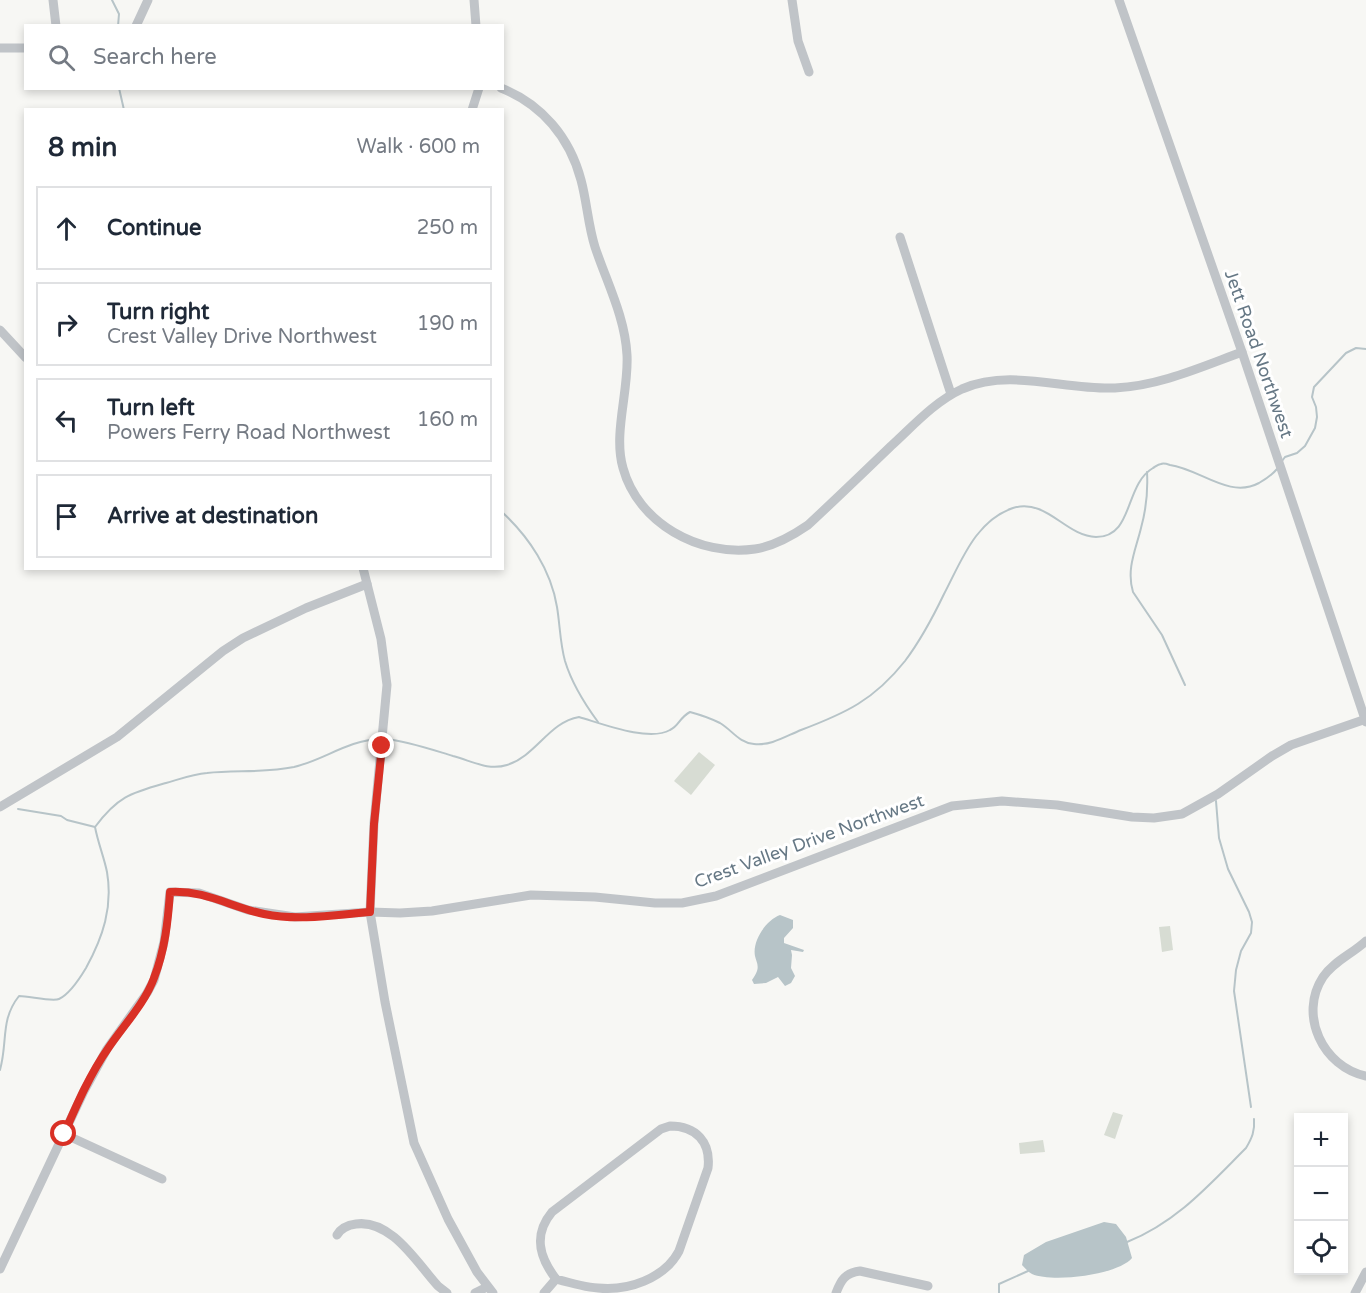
<!DOCTYPE html>
<html lang="en">
<head>
<meta charset="utf-8">
<style>
	:root { --surface:#fff; --page:#f2f2f3; --text:#1f2937; --muted:#747a83; --line:#e0e1e3 }
	body { margin:0; font-family:"Varela Round",sans-serif; background:var(--page); color:var(--text) }
	.controls { position:absolute; right:18px; bottom:18px; display:grid; overflow:hidden; border-radius:0px; box-shadow:0 3px 9px #0003 }
	.controls button { width:54px; height:54px; display:grid; place-items:center; padding:0; border:0; border-bottom:2px solid var(--line); background:var(--surface); color:var(--text); font:30px sans-serif }
	.stop { position:absolute; width:18px; height:18px; margin:-14px; border:4px solid #d93025; border-radius:50%; background:#fff }
	.stop.end { background:#d93025; border-color:#fff; box-shadow:0 2px 6px #0008 }
	.list { margin:0; padding:0; list-style:none }
	h2 { display:flex; justify-content:space-between; align-items:center; height:78px; margin:0; padding:0 24px; font-size:26px }
	h2 small { font-size:20px; font-weight:400; color:var(--muted) }
	.list li { display:grid; grid-template-columns:39px 1fr auto; gap:18px; align-items:center; box-sizing:border-box; height:84px; margin:0 12px 12px; padding:0 12px; border:2px solid var(--line); border-radius:0px }
	.list b { display:block; font-size:22px; white-space:nowrap }
	.list p { margin:0; font-size:20px; white-space:nowrap; color:var(--muted) }
	.list em { font-size:20px; font-style:normal; color:var(--muted) }
	.icon { flex:none; width:33px; height:33px; fill:none; stroke:currentColor; stroke-width:2; stroke-linecap:round; stroke-linejoin:round }
	.map { position:relative; flex:none; width:1366px; height:1293px; overflow:hidden }
	.search { position:absolute; background:var(--surface); box-shadow:0 3px 9px #0003; left:24px; top:24px; width:480px; height:66px; display:flex; align-items:center; gap:15px; box-sizing:border-box; padding:0 21px; border-radius:0px; color:var(--muted); font-size:22px }
	.panel { position:absolute; background:var(--surface); box-shadow:0 3px 9px #0003; left:24px; top:108px; width:480px; height:462px; border-radius:0px }
	.map>svg:first-child { display:block }
</style>
</head>
<body>
<div class="map">
<svg width="1366" height="1293" viewBox="0 0 1366 1293">
	<rect width="100%" height="100%" fill="#f7f7f4"/>
	<g fill="#d7dcd3">
		<polygon points="699,752 715,765 691,795 674,781"/>
		<polygon points="1170,926 1173,950 1162,952 1159,927"/>
		<polygon points="1113,1112 1123,1115 1115,1139 1104,1135"/>
		<polygon points="1043,1140 1045,1152 1020,1154 1019,1143"/>
	</g>
	<g fill="#b7c4c8">
		<path d="M780,915L793,920V928L784,938V943L804,950L803,952L791,950L792,955L791,968L795,976L791,983L785,986L778,977L766,983L754,984L752,980C754,977 756,974 757,971C759,965 756,961 755,956C752,941 766,920 780,915Z"/>
		<path d="M1104,1222L1116,1224L1126,1237L1132,1258C1118,1275 1053,1283 1032,1274C1028,1272 1025,1268 1022,1265L1024,1255L1046,1242Z"/>
	</g>
	<g fill="none" stroke-linecap="round" stroke-linejoin="round">
		<g stroke="#b7c4c8" stroke-width="2">
			<polyline points="112,0 119,14 118,26"/>
			<polyline points="119,88 124,110"/>
			<polyline points="1282,461 1285,457 1297,453 1305,446 1315,428 1317,417 1316,407 1312,397 1314,387 1346,353 1356,348 1366,349"/>
			<path d="M1147,472C1148,490 1146,510 1141,528C1136,549 1126,569 1133,592L1162,635L1185,685"/>
			<path d="M502,512C529,537 551,570 557,607C560,625 560,643 565,661C572,684 584,703 598,722"/>
			<path d="M386,739C407,741 433,750 453,756C472,761 488,771 507,765C536,756 549,722 579,717C603,724 649,742 670,730C679,726 679,718 690,712C701,715 710,718 720,723C732,730 739,743 754,744C771,746 786,736 801,730C846,713 874,700 905,661C920,641 933,617 944,594C961,562 975,521 1013,508C1047,498 1065,536 1096,537C1134,537 1124,485 1153,468C1155,467 1158,464 1161,464C1163,463 1167,464 1170,465C1200,469 1229,499 1259,483C1266,479 1272,475 1277,469"/>
			<polyline points="1216,801 1219,838 1228,869 1249,912 1252,922 1251,933 1241,951 1236,970 1234,991 1251,1107"/>
			<polyline points="18,809 61,816 67,820 95,827"/>
			<path d="M0,1070C8,1041 0,1020 19,996C29,996 52,1002 59,999C70,994 80,978 86,968C103,937 113,907 107,872C104,857 98,843 95,827C118,796 131,793 166,783C180,779 193,774 207,773C236,770 265,773 294,767C324,760 348,740 380,739"/>
			<path d="M1127,1242C1177,1222 1209,1185 1246,1148C1252,1138 1255,1131 1254,1119"/>
			<polyline points="999,1293 999,1284 1028,1271"/>
		</g>
		<g stroke="#c0c4c8" stroke-width="9">
			<polyline points="53,0 56,26"/>
			<polyline points="474,0 476,26"/>
			<polyline points="792,0 798,41 809,72"/>
			<polyline points="1119,0 1242,352 1366,722"/>
			<polyline points="136,26 148,0"/>
			<polyline points="0,48 26,48"/>
			<path d="M501,88C542,104 570,138 581,180C587,202 588,225 595,247C607,283 625,317 627,355C629,391 613,434 623,468C638,523 699,557 755,549C775,546 792,536 808,525C836,499 863,473 891,446C913,426 934,402 962,389C1011,368 1063,390 1115,388C1159,386 1201,367 1242,352"/>
			<polyline points="472,110 479,88"/>
			<polyline points="900,237 951,394"/>
			<polyline points="0,330 26,358"/>
			<polyline points="363,568 381,639 387,685 374,823 370,912 385,1002 414,1143 448,1219 477,1272 493,1293"/>
			<polyline points="0,807 117,737 223,651 243,638 306,608 367,584"/>
			<path d="M1366,941C1352,954 1334,961 1323,977C1298,1015 1323,1067 1366,1076"/>
			<path d="M670,1126C696,1126 711,1142 708,1168L679,1251C664,1279 628,1291 598,1288C584,1287 570,1283 556,1279C539,1257 533,1235 552,1212L661,1129Z"/>
			<polyline points="64,1134 162,1179"/>
			<path d="M337,1235C341,1228 348,1225 356,1224C391,1219 417,1263 438,1286L447,1293"/>
			<polyline points="0,1269 84,1091 107,1049 147,993 154,980 164,942 170,892 199,893 248,910 295,917 370,912 400,913 432,911 531,895 595,897 655,903 682,903 716,896 952,806 1002,801 1057,805 1132,817 1154,818 1182,814 1218,794 1272,756 1291,745 1366,719"/>
			<polyline points="475,1293 487,1287"/>
			<polyline points="544,1293 556,1279"/>
			<path d="M836,1293C841,1280 845,1273 860,1271L928,1286"/>
			<polyline points="1355,1293 1366,1272"/>
		</g>
	</g>
	<g fill="none" stroke-linecap="round" stroke-linejoin="round">
		<path stroke="#d93025" stroke-width="8" d="M64,1134C77,1104 90,1074 109,1047C124,1025 145,1003 154,978C165,950 168,921 170,892C205,890 231,907 264,914C299,921 334,915 370,912L374,824L382,746"/>
	</g>
	<g text-anchor="middle" stroke-width="6" stroke-linejoin="round" paint-order="stroke">
		<g font-size="18" fill="#667885" stroke="#fff">
			<text transform="translate(1259 354) rotate(71)" y="6">Jett Road Northwest</text>
			<text transform="translate(809 841) rotate(-20)" y="6">Crest Valley Drive Northwest</text>
		</g>
	</g>
</svg>
<div class="controls">
<button>+</button>
<button>−</button>
<button><svg class="icon" aria-label="locate" viewBox="0 0 24 24"><circle cx="12" cy="12" r="6"/><path d="M12 2v4M12 18v4M2 12h4M18 12h4"/></svg></button>
</div>
<div class="stop" style="left:64px;top:1134px"></div>
<div class="stop end" style="left:382px;top:746px"></div>
<div class="search"><svg class="icon" aria-label="search" viewBox="0 0 24 24"><circle cx="10" cy="10" r="6"/><path d="M15 15l6 6"/></svg>Search here</div>
<section class="panel">
<h2>8 min<small>Walk · 600 m</small></h2>
<ul class="list">
<li><svg class="icon" aria-label="ahead" viewBox="0 0 24 24"><path d="M12 20V5M6 11l6-6 6 6"/></svg><div><b>Continue</b></div><em>250 m</em></li>
<li><svg class="icon" aria-label="right" viewBox="0 0 24 24"><path d="M7 20v-9h11M14 6l5 5-5 5"/></svg><div><b>Turn right</b><p>Crest Valley Drive Northwest</p></div><em>190 m</em></li>
<li><svg class="icon" aria-label="left" viewBox="0 0 24 24"><path d="M17 20v-9H6M10 6l-5 5 5 5"/></svg><div><b>Turn left</b><p>Powers Ferry Road Northwest</p></div><em>160 m</em></li>
<li><svg class="icon" aria-label="arrive" viewBox="0 0 24 24"><path d="M6 21V4h12l-3 4 3 4H6"/></svg><div><b>Arrive at destination</b></div></li>
</ul>
</section>
</div>
</body>
</html>
